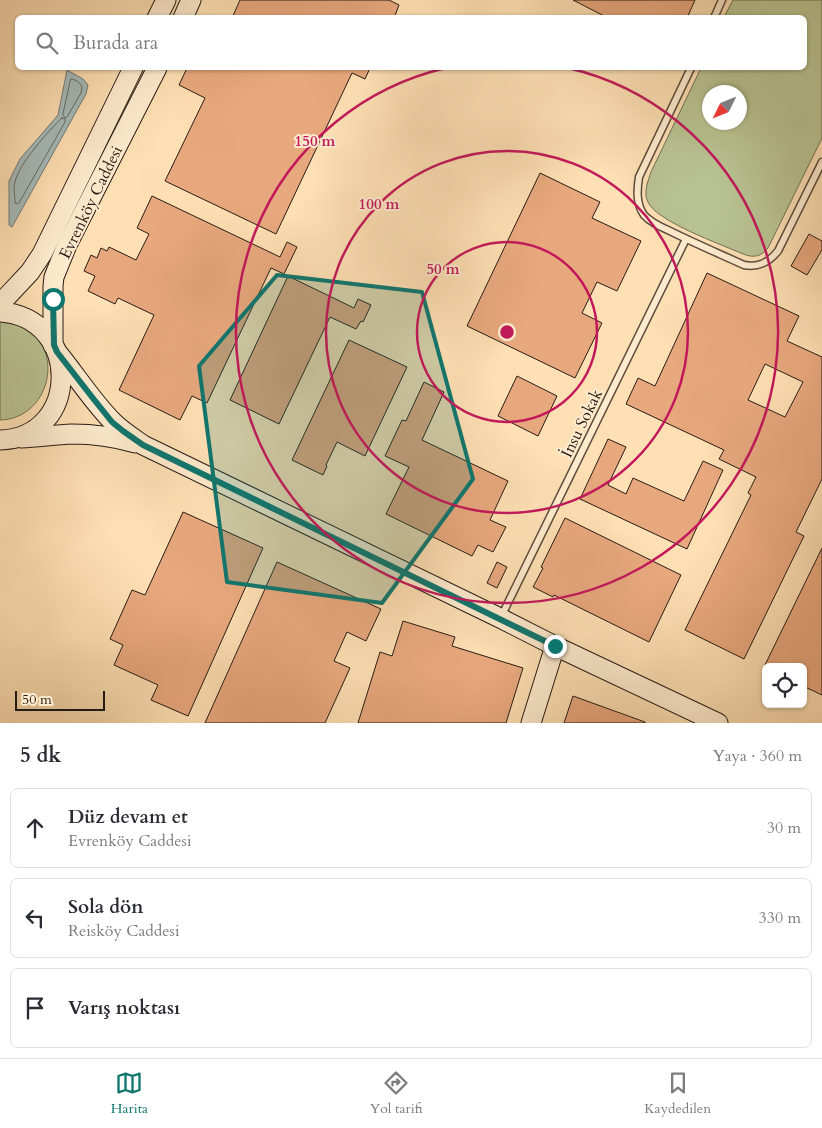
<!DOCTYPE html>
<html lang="tr">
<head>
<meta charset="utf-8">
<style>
	:root { --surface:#fff; --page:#f7f7f7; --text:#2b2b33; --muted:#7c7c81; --line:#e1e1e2; --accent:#0f766e }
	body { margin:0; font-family:Cardo,serif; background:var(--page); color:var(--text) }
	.controls { position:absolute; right:15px; bottom:15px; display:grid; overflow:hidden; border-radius:8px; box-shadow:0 1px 4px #0004 }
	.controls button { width:45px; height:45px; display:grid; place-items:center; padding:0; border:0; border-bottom:1px solid var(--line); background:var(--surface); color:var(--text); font:25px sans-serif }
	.compass { position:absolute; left:702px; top:85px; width:45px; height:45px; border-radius:50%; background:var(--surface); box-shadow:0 1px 4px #0004; rotate:227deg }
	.scale { position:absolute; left:15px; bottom:12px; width:90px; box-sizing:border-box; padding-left:5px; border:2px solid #271b15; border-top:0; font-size:14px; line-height:18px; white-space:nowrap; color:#271b15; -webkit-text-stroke:4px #feebce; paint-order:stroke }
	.stop { position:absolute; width:15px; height:15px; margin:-11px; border:4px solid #0f766e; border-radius:50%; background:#fff }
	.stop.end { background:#0f766e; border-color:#fff; box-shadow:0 1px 5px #0008 }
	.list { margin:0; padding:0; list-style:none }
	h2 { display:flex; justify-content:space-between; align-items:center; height:65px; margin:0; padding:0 20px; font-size:21px }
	h2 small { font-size:16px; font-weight:400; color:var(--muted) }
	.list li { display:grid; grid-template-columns:32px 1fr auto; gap:15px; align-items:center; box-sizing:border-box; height:80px; margin:0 10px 10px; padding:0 10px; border:1px solid var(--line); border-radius:8px }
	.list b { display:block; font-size:19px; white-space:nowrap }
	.list p { margin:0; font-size:16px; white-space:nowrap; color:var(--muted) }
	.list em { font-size:16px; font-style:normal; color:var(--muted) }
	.icon { flex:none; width:28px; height:28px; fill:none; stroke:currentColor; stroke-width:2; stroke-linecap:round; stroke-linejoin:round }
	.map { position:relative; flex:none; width:822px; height:723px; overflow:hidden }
	.search { position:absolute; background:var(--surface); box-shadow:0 1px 4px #0004; left:15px; right:15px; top:15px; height:55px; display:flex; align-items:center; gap:12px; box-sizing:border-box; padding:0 18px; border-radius:8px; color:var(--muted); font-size:19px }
	.sheet { height:335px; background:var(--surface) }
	nav { display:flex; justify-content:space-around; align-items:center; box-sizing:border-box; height:70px; border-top:1px solid var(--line); background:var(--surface); font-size:14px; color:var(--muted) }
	nav a { display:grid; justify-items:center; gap:2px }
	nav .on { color:var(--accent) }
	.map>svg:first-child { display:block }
</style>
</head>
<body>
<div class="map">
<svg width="822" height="723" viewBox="0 0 822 723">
	<rect width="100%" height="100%" fill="#fee0b4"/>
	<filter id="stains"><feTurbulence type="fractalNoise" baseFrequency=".004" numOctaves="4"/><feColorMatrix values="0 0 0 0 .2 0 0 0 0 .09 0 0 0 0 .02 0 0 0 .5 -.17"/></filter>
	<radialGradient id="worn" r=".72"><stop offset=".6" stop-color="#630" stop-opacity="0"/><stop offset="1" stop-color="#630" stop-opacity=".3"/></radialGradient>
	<g fill="#b9c392" stroke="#706f54" fill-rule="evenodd">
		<path d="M733,0H822V138L768,248C761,257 753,258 743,254C721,244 657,222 648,202C643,193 648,181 651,172L701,68H804V18L724,17ZM710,92H740V122H710Z"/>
		<path d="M0,319C11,322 23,324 32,332C64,361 45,419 0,420Z"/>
	</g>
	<polygon fill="#a5bab9" stroke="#737a77" points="67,70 83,79 88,85 86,94 12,227 9,225 9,181 20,159 58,115"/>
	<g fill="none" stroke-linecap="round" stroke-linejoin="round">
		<g stroke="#666a67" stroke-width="1">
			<path d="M71,79C75,79 81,83 82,87L81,93L67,117L65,118L63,115Z"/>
			<path d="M62,118L65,119V122L19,203L16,204L15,202C15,196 13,188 15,182C18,165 49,130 62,118Z"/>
		</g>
	</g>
	<g fill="#e8a87e" stroke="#271b15" fill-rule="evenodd">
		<polygon points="240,0 389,0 399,5 394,18 232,18"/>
		<polygon points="573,0 695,0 687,18 608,18"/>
		<polygon points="187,68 370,68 365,79 352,73 276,234 165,181 205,98 179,85"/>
		<polygon points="540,173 600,202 592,218 641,241 617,291 597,282 582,313 602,323 575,378 467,326"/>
		<polygon points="152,196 280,257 287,242 297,247 284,274 271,268 207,403 192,396 180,420 119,390 154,315 118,298 115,304 88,291 95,276 84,271 91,255 97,258 101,248 107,251 109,247 136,260 149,234 137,228"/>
		<polygon points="809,234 822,241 822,250 807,275 791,266"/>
		<path d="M707,273L799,316L787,341L822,357V479L796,532L804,536L744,659L685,630L751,495L748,493L756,477L719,459L724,450L626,404L638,378L655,386ZM765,364L803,382L785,417L748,400Z"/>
		<polygon points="288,276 354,308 358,299 371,305 363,322 361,321 356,329 330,317 279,424 230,400"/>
		<polygon points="349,340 407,367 365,456 337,442 326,465 327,466 323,475 292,460"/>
		<polygon points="517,376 557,396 538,436 498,416"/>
		<polygon points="424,382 444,392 422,440 508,481 490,520 506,527 493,552 478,545 472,556 386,514 409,467 385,456 402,420 406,421"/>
		<polygon points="608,439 626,447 608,485 626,494 633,478 684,501 703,461 723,470 687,549 580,499"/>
		<polygon points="183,512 263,548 188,716 151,700 158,685 114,665 123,645 110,639 132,590 145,595"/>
		<polygon points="565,518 681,575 649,642 554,595 553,597 533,587 543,568 541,567"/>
		<polygon points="822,548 822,695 803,686 803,667 764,667"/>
		<polygon points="277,562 381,609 366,641 347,632 334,661 350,668 325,723 205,723"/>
		<polygon points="497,562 507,567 497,588 487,583"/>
		<polygon points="403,621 455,637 452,646 523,668 506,723 358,723 380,652 392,656"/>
		<polygon points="573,696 645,722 645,723 564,723"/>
	</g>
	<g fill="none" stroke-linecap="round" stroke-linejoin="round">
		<g stroke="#5d4c3d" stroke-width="9">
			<g id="lane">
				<polyline points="714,18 722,0"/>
				<path d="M691,68L639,177C637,190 636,204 644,215C651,223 661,227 670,231C694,243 720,254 744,265C759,268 769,262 778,251L822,162"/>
				<polyline points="501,617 686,239"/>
			</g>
		</g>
		<g stroke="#271b15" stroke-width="21">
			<g id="secondary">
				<polyline points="157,18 166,0"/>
				<polyline points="183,18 191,0"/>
				<polyline points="0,304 30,272 42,254 133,68"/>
				<path d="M0,312C82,317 81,438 0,440"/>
				<polyline points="53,345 53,286 54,277 67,245 157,68"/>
				<path d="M57,352C76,375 92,401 113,422C122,431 133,438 143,445L500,618L555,646L718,723"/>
				<path d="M21,438C38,437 55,435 72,434C93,434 115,437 135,443"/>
				<polyline points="531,723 555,646"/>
			</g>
		</g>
		<use href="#lane" stroke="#feebce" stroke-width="6"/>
		<use href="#secondary" stroke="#feebce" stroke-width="19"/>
	</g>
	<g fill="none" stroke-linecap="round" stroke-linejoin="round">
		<polyline stroke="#0f766e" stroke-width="6" points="53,299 54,345 57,352 92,397 112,422 123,431 143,445 555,646"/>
	</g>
	<path fill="#0f766e" fill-opacity="0.2" stroke="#0f766e" stroke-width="4" stroke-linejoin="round" d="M277,275L422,292L473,479L382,603L227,582L199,366Z"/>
	<g fill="none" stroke="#c2185b" stroke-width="2.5">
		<circle cx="507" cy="332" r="90"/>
		<circle cx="507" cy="332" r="181"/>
		<path d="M568 68A271 271 0 1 1 446 68"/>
	</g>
	<g text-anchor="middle" stroke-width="4" stroke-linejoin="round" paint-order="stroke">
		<g font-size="16" fill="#271b15" stroke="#feebce">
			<text transform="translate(90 202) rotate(-64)" y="6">Evrenköy Caddesi</text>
			<text transform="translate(581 423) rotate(-64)" y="6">İnsu Sokak</text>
		</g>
	</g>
	<circle cx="507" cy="332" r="8" fill="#c2185b" stroke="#feebce" stroke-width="2.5"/>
	<g font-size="15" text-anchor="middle" font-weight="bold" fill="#c2185b" stroke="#feebce" stroke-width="4" stroke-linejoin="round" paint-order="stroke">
		<text x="315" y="146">150 m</text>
		<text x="379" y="209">100 m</text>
		<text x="443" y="274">50 m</text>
	</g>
	<rect width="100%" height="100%" filter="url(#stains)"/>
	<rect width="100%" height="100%" fill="url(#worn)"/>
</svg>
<div class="controls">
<button><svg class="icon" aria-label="locate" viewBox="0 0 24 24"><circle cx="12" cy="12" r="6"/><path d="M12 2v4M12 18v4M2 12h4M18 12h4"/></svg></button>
</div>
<svg class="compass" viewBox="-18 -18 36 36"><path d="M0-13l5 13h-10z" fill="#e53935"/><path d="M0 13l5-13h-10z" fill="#7c7c81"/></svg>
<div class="scale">50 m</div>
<div class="stop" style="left:53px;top:299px"></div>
<div class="stop end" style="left:555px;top:646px"></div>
<div class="search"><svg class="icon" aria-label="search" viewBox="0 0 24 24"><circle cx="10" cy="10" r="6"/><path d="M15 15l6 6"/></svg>Burada ara</div>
</div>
<section class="sheet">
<h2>5 dk<small>Yaya · 360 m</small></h2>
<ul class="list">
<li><svg class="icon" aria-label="ahead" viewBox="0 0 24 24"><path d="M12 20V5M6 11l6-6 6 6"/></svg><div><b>Düz devam et</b><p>Evrenköy Caddesi</p></div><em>30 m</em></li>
<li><svg class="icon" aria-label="left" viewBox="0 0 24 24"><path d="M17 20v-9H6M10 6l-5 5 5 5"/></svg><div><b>Sola dön</b><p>Reisköy Caddesi</p></div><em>330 m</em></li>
<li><svg class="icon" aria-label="arrive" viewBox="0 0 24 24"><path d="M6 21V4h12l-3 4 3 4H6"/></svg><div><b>Varış noktası</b></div></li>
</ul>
</section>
<nav>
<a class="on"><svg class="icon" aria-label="map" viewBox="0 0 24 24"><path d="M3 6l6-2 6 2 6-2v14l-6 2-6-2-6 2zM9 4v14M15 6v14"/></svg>Harita</a>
<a><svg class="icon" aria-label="directions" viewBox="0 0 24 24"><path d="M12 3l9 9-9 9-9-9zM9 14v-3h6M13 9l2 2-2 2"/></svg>Yol tarifi</a>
<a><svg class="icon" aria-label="saved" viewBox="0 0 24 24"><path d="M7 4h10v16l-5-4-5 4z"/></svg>Kaydedilen</a>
</nav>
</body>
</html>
